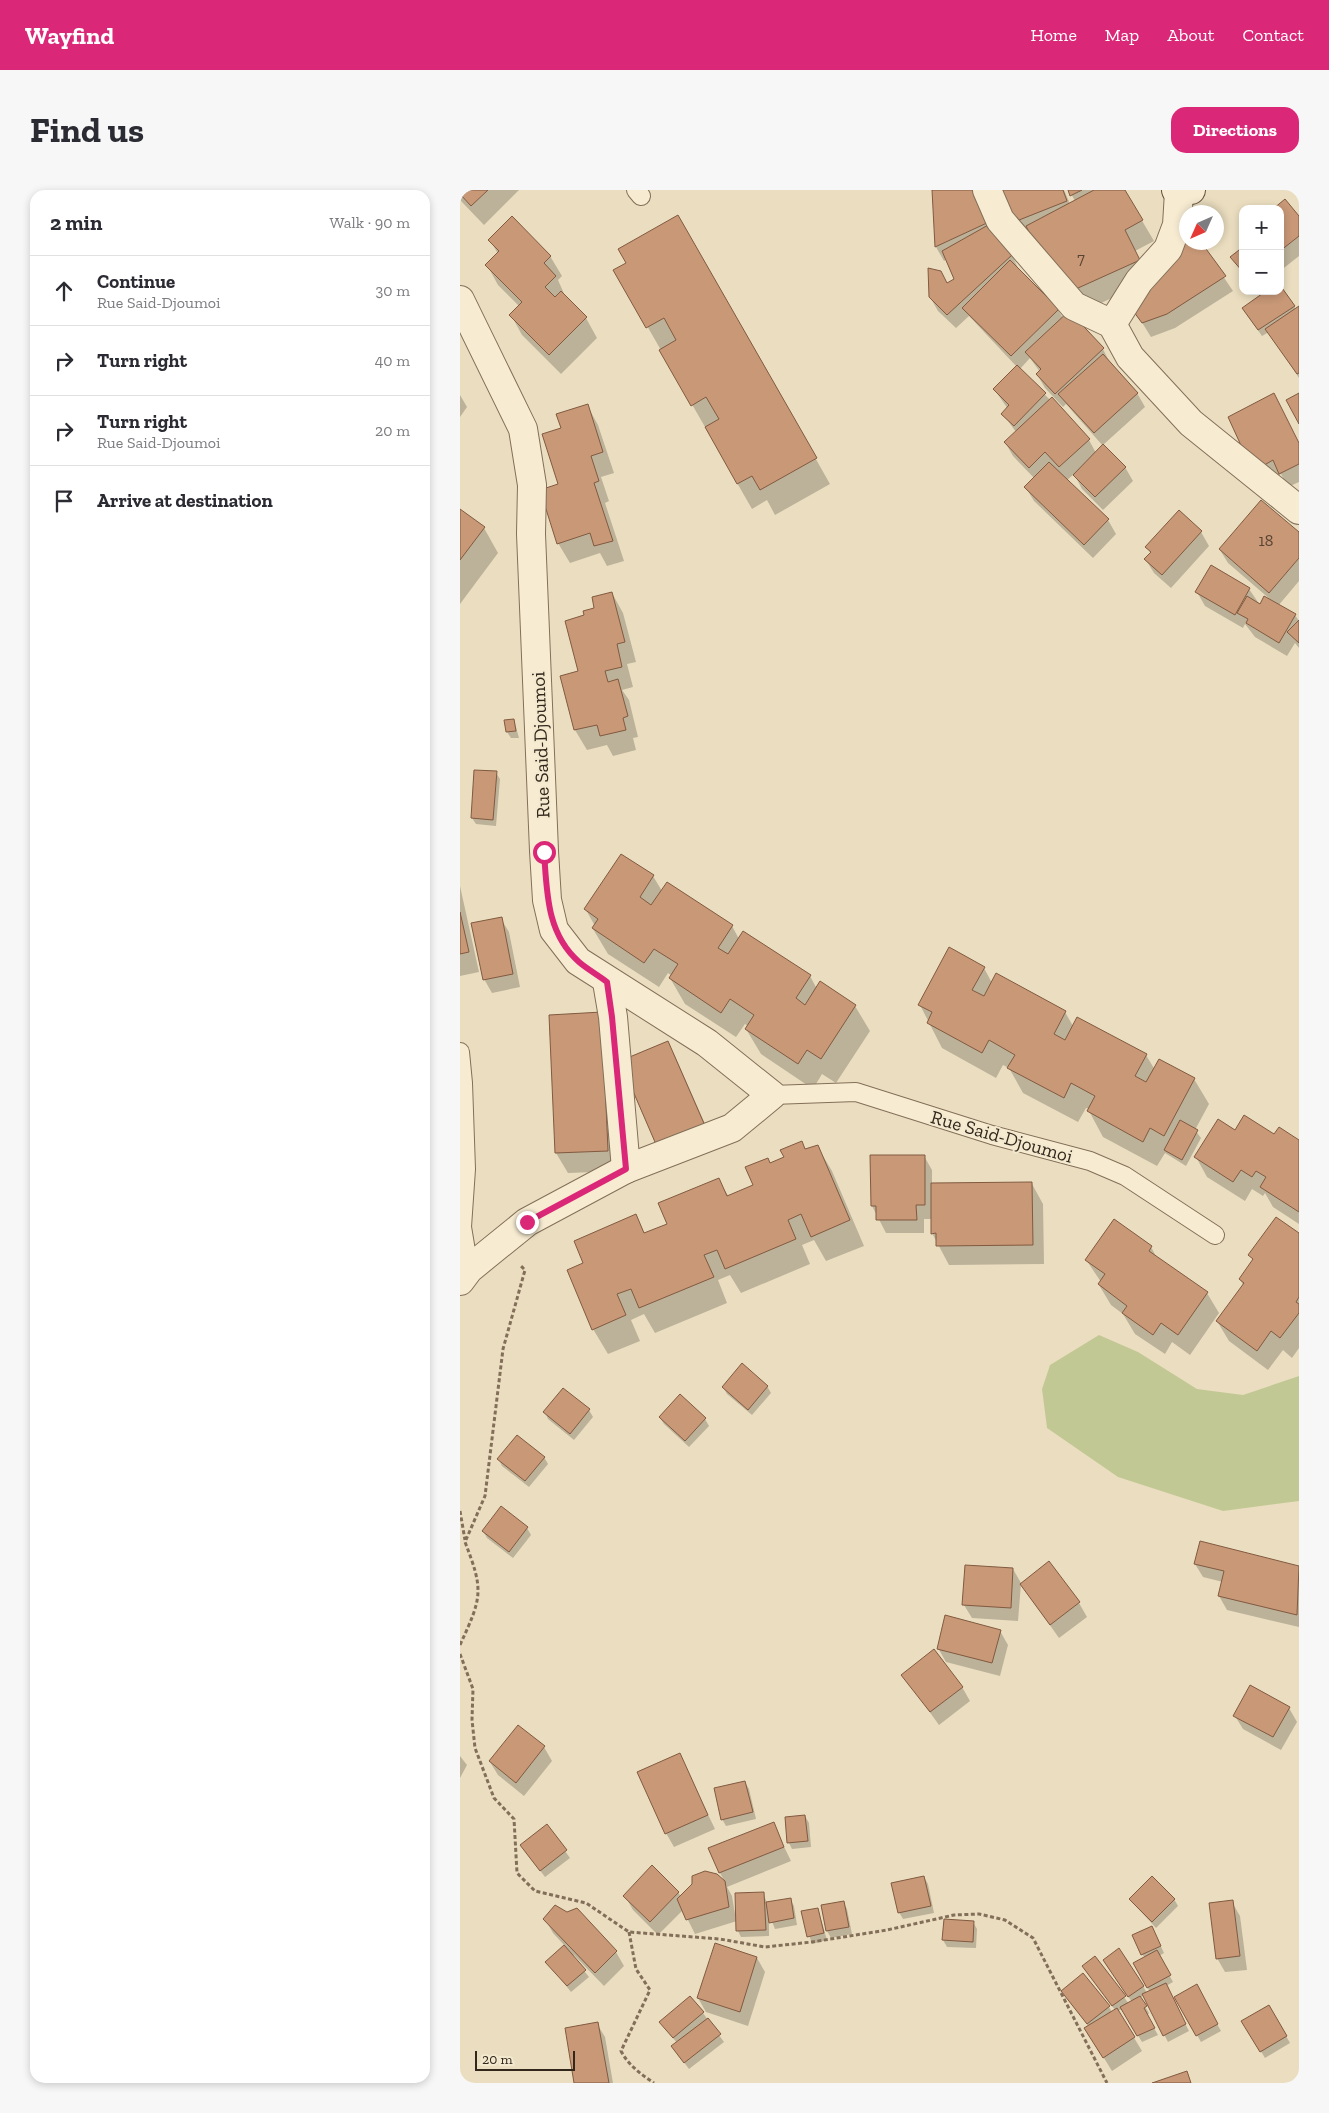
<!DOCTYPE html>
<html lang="en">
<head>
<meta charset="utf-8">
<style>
	:root { --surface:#fff; --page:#f7f7f7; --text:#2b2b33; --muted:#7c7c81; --line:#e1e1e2; --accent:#db2777 }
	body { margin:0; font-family:"Zilla Slab",serif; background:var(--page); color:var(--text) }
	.controls { position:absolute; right:15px; top:15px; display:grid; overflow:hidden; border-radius:10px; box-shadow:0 2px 8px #0003 }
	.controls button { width:45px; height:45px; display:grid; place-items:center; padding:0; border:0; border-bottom:1px solid var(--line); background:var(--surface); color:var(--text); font:25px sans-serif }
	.compass { position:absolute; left:719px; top:15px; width:45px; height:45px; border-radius:50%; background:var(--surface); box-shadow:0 2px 8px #0003; rotate:225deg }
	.scale { position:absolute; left:15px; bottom:12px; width:100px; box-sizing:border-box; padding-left:5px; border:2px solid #33271c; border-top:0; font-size:14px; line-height:18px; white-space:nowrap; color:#33271c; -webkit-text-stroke:4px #f3e9cf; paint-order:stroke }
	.stop { position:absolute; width:15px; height:15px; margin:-11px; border:4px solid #db2777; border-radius:50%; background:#fff }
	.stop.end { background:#db2777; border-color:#fff; box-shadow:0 1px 5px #0008 }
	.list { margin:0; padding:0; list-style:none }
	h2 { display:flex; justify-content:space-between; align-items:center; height:65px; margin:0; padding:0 20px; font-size:21px }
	h2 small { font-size:16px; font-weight:400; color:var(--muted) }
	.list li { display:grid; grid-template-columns:32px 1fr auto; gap:15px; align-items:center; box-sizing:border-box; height:70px; padding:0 20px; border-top:1px solid var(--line) }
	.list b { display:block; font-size:19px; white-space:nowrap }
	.list p { margin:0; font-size:16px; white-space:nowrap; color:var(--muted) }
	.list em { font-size:16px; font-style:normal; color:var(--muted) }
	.icon { flex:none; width:28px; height:28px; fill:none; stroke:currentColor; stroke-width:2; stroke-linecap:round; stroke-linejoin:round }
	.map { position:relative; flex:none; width:839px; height:1893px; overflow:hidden; border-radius:15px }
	header { display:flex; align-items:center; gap:30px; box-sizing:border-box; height:70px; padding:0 25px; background:var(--accent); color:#fff }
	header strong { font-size:24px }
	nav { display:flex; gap:28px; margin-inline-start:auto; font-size:18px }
	.intro { display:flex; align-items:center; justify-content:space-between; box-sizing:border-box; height:120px; padding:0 30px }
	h1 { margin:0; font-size:35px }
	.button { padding:12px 22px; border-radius:15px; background:var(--accent); color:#fff; font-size:18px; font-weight:700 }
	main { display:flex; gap:30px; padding:0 30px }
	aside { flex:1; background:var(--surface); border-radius:15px; box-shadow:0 2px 8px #0003 }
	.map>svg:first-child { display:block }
</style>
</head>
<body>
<header>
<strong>Wayfind</strong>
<nav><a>Home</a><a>Map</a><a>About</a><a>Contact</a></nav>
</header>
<div class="intro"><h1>Find us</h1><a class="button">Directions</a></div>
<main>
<aside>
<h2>2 min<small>Walk · 90 m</small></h2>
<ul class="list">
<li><svg class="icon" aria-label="ahead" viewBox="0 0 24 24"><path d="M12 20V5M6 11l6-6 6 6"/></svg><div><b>Continue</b><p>Rue Said-Djoumoi</p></div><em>30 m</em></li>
<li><svg class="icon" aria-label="right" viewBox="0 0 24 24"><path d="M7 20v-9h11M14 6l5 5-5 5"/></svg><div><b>Turn right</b></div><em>40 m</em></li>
<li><svg class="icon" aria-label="right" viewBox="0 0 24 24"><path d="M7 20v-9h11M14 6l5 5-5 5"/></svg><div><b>Turn right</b><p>Rue Said-Djoumoi</p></div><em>20 m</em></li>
<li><svg class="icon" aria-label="arrive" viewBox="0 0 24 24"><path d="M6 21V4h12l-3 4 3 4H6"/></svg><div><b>Arrive at destination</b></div></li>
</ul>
</aside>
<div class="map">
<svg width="839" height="1893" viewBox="0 0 839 1893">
	<rect width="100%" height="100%" fill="#ebdec0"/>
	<polygon fill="#c2c894" points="639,1145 678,1162 737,1199 783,1205 839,1186 839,1311 763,1321 658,1287 587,1238 582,1199 590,1175"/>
	<g fill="#0003" fill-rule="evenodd">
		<polygon points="0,0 59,0 24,35 0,10"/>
		<path d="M520,0L559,80L598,120L603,128L609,123L643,159L650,173L677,203L685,217L643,255L665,277L673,291L643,320L622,299L614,284L606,291L648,330L656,344L633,368L574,311L566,298L575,289L553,266L545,252L556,242L543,224L548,219L534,199L557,177L509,126L496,138L478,121L470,107L495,89L487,69L484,71L476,57L474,1ZM570,168L580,182L577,184L585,198L603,217L606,214L643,256L636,263L629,250L560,179Z"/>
		<polygon points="537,0 604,0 610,14 615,11 609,0 664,0 694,51 675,61 690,90 620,123 571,42 559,47"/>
		<polygon points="825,11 839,28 839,66 820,81 820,19"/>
		<polygon points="218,26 370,294 315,325 307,310 292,319 155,80 168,73"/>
		<polygon points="726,40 726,52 740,52 773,101 715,138 691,147 673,118"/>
		<polygon points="30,50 90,66 102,86 98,90 106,108 126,128 137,148 101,184 62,145 51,125 60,117 38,95 27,75 38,64"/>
		<polygon points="834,116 836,120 839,118 839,188 809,142 802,146 787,125"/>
		<polygon points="0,205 7,217 0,227"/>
		<polygon points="127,215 138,235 154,283 141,287 149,311 145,313 164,371 147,376 140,363 110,373 98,353 102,239"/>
		<polygon points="839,254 839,292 828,297 821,284 810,290 794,276"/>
		<polygon points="0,320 24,338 38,363 0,414"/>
		<polygon points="741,342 749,356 711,398 694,383 686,370 691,364 687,357"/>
		<polygon points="839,344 839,391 818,416 835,425 839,431 839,458 835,453 827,466 795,447 785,434 783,438 745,416 737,402 789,399 800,415 811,410 768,373 760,360"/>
		<polygon points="152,403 163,423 176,472 167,474 173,497 162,500 169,510 178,547 173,548 176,560 153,566 147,555 127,560 115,540 126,426"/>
		<polygon points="54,530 59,548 51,548 47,542"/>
		<polygon points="36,583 40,589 36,636 16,634 12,628"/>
		<polygon points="193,686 202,701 272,736 279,749 350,786 357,799 395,816 410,841 376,893 362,884 353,899 301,864 286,839 288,836 285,834 276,847 225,814 210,788 212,786 208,783 199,797 148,764 133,739 135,736 126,720"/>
		<polygon points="0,696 19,782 0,786"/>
		<polygon points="41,729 49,742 60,797 32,803 24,789"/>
		<polygon points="524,778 532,793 605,822 613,836 686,865 695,880 734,889 749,914 735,940 741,948 726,976 705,963 697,976 643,947 629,921 630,919 626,918 618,932 563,903 549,878 543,875 536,888 482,858 460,815"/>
		<polygon points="153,844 159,981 108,983 96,963"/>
		<polygon points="207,852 215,866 253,952 200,958"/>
		<polygon points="814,946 839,951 839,1034 813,1017 805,1003 803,1006 792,999 785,1011 747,987 736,967"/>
		<polygon points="357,956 372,981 404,1056 366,1071 354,1050 342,1055 350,1074 281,1103 270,1085 258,1090 267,1113 195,1143 184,1124 171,1130 180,1151 148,1164 133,1139 125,1074 175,1026 185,1044 208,1034 258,989 269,1007 295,996 310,974"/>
		<polygon points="464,966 472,980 472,994 572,994 583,1014 584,1074 489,1075 472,1043 472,1029 464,1029 464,1043 426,1043 412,1016"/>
		<polygon points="839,1045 839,1158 832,1168 823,1160 808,1180 769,1151 757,1131 783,1095 780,1089 793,1070 790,1065"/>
		<polygon points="691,1057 697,1068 747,1103 759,1123 730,1165 712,1152 705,1164 675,1144 663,1124 651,1115 639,1095 641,1092 627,1071"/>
		<polygon points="307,1196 311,1203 292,1225 267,1204 263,1197"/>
		<polygon points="103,1199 129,1220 133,1227 114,1250 88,1229 85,1222"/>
		<polygon points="200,1228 245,1229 249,1236 229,1257 204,1234"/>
		<polygon points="84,1267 88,1274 69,1297 42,1276 39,1270"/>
		<polygon points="67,1338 71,1345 53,1368 27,1348 23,1341"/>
		<polygon points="740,1353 839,1377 839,1437 767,1420 759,1406 763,1392 743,1387 735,1374"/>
		<polygon points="553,1379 561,1393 558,1431 512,1428 504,1415"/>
		<polygon points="561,1394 619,1413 627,1427 599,1448"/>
		<polygon points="540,1441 548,1455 540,1486 486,1472 478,1458"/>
		<polygon points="443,1485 502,1497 510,1511 479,1535"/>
		<polygon points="829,1518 837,1532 821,1560 783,1539 775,1526"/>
		<polygon points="84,1557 92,1571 64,1606 38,1585 30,1572"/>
		<polygon points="219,1565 255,1639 214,1657 206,1643"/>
		<polygon points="0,1566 7,1575 0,1588"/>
		<polygon points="285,1592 289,1599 296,1629 266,1636 262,1629"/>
		<polygon points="345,1626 349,1633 351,1657 332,1659 329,1653"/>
		<polygon points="313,1634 331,1671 267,1697 272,1706 275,1724 303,1703 307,1713 330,1709 334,1716 337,1735 315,1739 309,1724 309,1746 281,1747 278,1741 277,1731 235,1744 223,1720 198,1745 173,1720 165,1706 218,1702 221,1707 265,1692 260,1683"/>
		<polygon points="87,1636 110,1668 85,1687 61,1655"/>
		<polygon points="464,1687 468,1694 474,1723 443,1729 439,1722"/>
		<polygon points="714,1709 718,1716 696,1738 670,1710"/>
		<polygon points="383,1712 387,1719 392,1744 371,1748 367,1741 362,1716"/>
		<polygon points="772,1712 780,1726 787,1780 765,1782 757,1768"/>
		<polygon points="358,1719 367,1750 352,1754 342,1722"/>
		<polygon points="117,1720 156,1762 164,1776 144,1796 114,1765 112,1766 129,1787 111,1802 87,1772 105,1756 93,1743 85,1729"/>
		<polygon points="485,1730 513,1732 517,1739 516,1758 487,1757 483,1750"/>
		<polygon points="695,1744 704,1763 699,1766 713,1792 706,1796 729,1841 708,1852 684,1805 680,1808 689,1823 687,1826 698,1845 682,1852 662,1819 658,1821 682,1861 652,1881 634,1852 629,1837 602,1801 649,1817 652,1822 655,1820 624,1777 635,1768 669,1814 672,1812 648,1777 683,1796 687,1803 690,1802 675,1774 685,1768 682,1764"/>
		<polygon points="297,1768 305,1782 288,1836 246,1822 238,1808"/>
		<polygon points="736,1796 761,1841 741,1852 716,1807"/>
		<polygon points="809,1816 830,1853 805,1868 783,1832"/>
		<polygon points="243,1823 264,1852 229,1879 217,1863 217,1853 200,1832"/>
		<polygon points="137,1834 145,1847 153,1893 115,1893"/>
	</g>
	<g fill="#c89877" stroke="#815a40">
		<polygon points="0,0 28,0 11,16 0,4"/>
		<polygon points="472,0 514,0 529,32 475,57"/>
		<polygon points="536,0 603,0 607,11 549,34"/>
		<polygon points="608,0 622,0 610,6"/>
		<polygon points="634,0 665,0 683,30 665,40 680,70 607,103 595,94 566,36"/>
		<polygon points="825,9 839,26 839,46 820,61 820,19 813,19"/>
		<polygon points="218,25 357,268 300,300 292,286 277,294 245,237 259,229 246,207 231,216 199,160 216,150 204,128 186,138 153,80 166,73 158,59"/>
		<polygon points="52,26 91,66 84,73 96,86 85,97 95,107 101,101 127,127 89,165 49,125 62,112 25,75 39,61 28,50"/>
		<polygon points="530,34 552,65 487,125 469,107 468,78 481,81 487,93 494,89 482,61"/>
		<polygon points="726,37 726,52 741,52 766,86 707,124 682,133 671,118"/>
		<polygon points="783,57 783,82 770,67"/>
		<polygon points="550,70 599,119 551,166 502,118"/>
		<polygon points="820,95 835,116 798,140 782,118 806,101 820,101"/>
		<polygon points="839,116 839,183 837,184 805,139"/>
		<polygon points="609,121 644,158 595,204 576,184 581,179 565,162"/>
		<polygon points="643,164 678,203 634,243 598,204"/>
		<polygon points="557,175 586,203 554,236 541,224 549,215 533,199"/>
		<polygon points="814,203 839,253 839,274 819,284 813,270 801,277 784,262 768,227"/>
		<polygon points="839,203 839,234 826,210"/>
		<polygon points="592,207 630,249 599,277 585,262 569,278 544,252"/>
		<polygon points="128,214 143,262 131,266 139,291 134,293 153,351 134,356 130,343 97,354 80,300 98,294 82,244 101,238 96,224"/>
		<polygon points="643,254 666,277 635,307 613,285"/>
		<polygon points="589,272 649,329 624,355 564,297"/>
		<polygon points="801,310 839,342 839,368 809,403 759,359"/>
		<polygon points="0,319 25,337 0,370"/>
		<polygon points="719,320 742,341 702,385 684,369 691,362 685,357"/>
		<polygon points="751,375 790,398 775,425 735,402"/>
		<polygon points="152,402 165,452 157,454 162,477 145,481 148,492 158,489 168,526 163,528 166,540 140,546 137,535 114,540 100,486 118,481 105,431 124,425 123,421 134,418 132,407"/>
		<polygon points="787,406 800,414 804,406 836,424 819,453 786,433 788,429 777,423"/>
		<polygon points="839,430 839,453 827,442"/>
		<polygon points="54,529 56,541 46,542 44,530"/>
		<polygon points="14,580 37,581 33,630 11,628"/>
		<polygon points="161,664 194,685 180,707 191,715 207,692 273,735 258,758 268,764 283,741 351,785 336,808 345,815 360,791 396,815 361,869 347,860 338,874 285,839 294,825 270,809 261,823 209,788 218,774 194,759 184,773 132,738 138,729 124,719"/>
		<polygon points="0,722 9,762 0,764"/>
		<polygon points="42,727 53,784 23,790 11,733"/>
		<polygon points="489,757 525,777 512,800 524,806 536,783 606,821 594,844 605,850 617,827 687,864 675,886 686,892 699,869 735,888 704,946 690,938 683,952 627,921 635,906 611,893 604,908 547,878 555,865 529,850 522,863 467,833 472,822 458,815"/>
		<polygon points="142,822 148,961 95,963 89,825"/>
		<polygon points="208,851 246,938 198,959 160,871"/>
		<polygon points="784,925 814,944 819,937 839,950 839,1022 800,997 806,987 796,981 792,987 781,980 773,992 734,967 758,929 775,940"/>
		<polygon points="720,930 738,940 722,970 704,960"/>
		<polygon points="342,951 345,959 358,955 390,1030 351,1047 341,1024 328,1030 336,1049 265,1079 257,1060 244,1065 254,1087 179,1118 171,1099 157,1104 166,1125 132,1140 107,1080 123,1073 114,1051 176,1024 184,1043 207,1034 198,1013 259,988 267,1006 293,995 285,977 308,968 310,973 324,967 320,960"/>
		<polygon points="410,965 465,965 465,1015 456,1015 457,1030 416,1030 416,1016 411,1016"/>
		<polygon points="572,992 573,1055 476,1056 476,1043 471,1044 471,993"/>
		<polygon points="816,1027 839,1043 839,1107 836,1112 839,1114 839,1123 820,1148 811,1141 797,1161 756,1131 784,1093 779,1089 793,1069 788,1065"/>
		<polygon points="654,1029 692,1056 689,1061 748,1102 718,1145 701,1133 693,1145 662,1123 667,1116 638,1094 645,1084 625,1070"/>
		<polygon points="282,1173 308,1196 288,1220 262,1197"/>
		<polygon points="103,1198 130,1219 110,1244 83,1222"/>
		<polygon points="220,1204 246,1228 225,1251 199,1227"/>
		<polygon points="57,1245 85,1267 65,1291 37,1269"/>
		<polygon points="41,1316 68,1337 49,1362 22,1341"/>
		<polygon points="740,1351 839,1376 837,1425 758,1406 764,1381 734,1374"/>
		<polygon points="589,1371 620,1412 590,1435 560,1394"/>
		<polygon points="505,1375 553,1378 551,1418 502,1415"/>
		<polygon points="485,1425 541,1440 532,1473 477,1459"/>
		<polygon points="474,1459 503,1497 470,1522 441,1485"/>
		<polygon points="790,1495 830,1517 813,1547 773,1526"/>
		<polygon points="58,1535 85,1556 56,1593 29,1571"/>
		<polygon points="220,1563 248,1625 205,1644 177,1582"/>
		<polygon points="285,1591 293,1622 261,1630 254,1598"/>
		<polygon points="345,1625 348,1651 327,1653 325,1627"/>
		<polygon points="314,1632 324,1657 259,1683 248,1658"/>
		<polygon points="87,1634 107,1660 80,1681 60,1655"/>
		<polygon points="192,1675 219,1702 190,1732 163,1706"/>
		<polygon points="245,1681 257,1684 265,1691 269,1717 226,1730 217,1709 232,1694 232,1686"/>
		<polygon points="464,1686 471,1716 438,1723 431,1693"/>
		<polygon points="692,1686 715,1709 692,1732 669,1709"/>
		<polygon points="304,1702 306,1740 276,1741 275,1703"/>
		<polygon points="331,1708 334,1728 309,1733 306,1712"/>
		<polygon points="773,1710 780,1766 756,1769 749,1713"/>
		<polygon points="384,1711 389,1737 366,1741 361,1715"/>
		<polygon points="95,1715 107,1722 117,1718 157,1761 135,1783 83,1729"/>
		<polygon points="358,1718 364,1743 347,1747 341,1721"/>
		<polygon points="484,1729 514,1731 513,1752 482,1750"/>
		<polygon points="692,1736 701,1756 681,1765 672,1745"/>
		<polygon points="255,1753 297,1767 280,1822 237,1808"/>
		<polygon points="104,1755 126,1780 107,1796 85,1772"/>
		<polygon points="659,1758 684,1796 668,1807 643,1770"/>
		<polygon points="697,1760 711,1785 687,1798 673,1773"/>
		<polygon points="635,1766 666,1806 652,1816 622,1776"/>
		<polygon points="623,1783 650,1816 627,1834 601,1801"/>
		<polygon points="706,1793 726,1834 703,1846 682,1804"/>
		<polygon points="737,1794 758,1834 736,1846 714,1807"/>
		<polygon points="230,1806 244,1822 213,1848 199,1832"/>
		<polygon points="680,1806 687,1816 684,1818 695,1838 677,1846 660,1817"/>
		<polygon points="809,1815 827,1846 800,1862 781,1831"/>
		<polygon points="657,1818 675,1847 643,1868 624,1838"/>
		<polygon points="248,1828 261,1844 224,1873 211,1856"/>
		<polygon points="138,1832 149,1893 114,1893 105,1838"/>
		<polygon points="727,1881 731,1893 692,1893"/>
	</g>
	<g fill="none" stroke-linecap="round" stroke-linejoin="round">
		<g stroke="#836f59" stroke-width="20">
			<g id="lane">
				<polyline points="176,0 181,6"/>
				<polyline points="0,862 3,893 6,979 2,1037 9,1079"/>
				<polyline points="312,905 396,902 532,945 630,971 665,986 755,1045"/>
			</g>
		</g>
		<g stroke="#836f59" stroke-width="30">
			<g id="street">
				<polyline points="527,0 540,30 614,116 652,134 670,167 731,233 839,320"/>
				<polyline points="0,110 63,239 72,295 71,344 84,661 87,710 94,740 118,771 247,853 312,905 272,938 166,979 67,1032 9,1079 0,1091"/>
				<polyline points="652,134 679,91 708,59 717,35 719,2"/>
				<polyline points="147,792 153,827 166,979"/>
			</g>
		</g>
		<g stroke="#65503c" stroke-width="30">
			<polyline id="secondary" points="716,0 719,2 731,0"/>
		</g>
		<g stroke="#836f59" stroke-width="3" stroke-dasharray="4 2.5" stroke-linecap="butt">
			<polyline points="0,1321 5,1350"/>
			<path d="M0,1455C22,1407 24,1401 5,1352L25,1306L43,1159L65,1080L61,1076"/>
			<polyline points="0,1464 13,1499 12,1530 15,1558 34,1608 54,1629 57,1683 75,1701 126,1713 169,1742 260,1749 305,1757 352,1752 427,1740 494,1725 519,1724 545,1730 573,1748 647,1893"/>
			<path d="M169,1742L176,1779L190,1800L161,1861C169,1876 181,1884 194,1893"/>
		</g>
		<use href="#lane" stroke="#f7ecd2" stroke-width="18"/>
		<use href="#street" stroke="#f7ecd2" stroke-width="28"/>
		<use href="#secondary" stroke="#f7ecd2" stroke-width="28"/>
	</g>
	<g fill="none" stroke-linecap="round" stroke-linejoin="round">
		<path stroke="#db2777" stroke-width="6" d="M67,1032L166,979L152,827L147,792C138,785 127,779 119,772C86,743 87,701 84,662"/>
	</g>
	<g text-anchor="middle" stroke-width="4" stroke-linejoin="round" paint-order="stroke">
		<g font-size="16" fill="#584333">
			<text x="621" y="74">7</text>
			<text x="806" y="356">18</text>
		</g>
		<g font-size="19" fill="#33271c" stroke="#f3e9cf">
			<text transform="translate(80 555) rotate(-92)" y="7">Rue Said-Djoumoi</text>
			<text transform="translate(542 946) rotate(16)" y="7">Rue Said-Djoumoi</text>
		</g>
	</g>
</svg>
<div class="controls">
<button>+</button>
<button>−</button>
</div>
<svg class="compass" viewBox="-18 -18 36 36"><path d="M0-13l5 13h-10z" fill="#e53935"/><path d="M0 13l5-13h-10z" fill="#7c7c81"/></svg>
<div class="scale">20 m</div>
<div class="stop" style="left:84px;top:662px"></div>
<div class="stop end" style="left:67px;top:1032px"></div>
</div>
</main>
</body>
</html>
